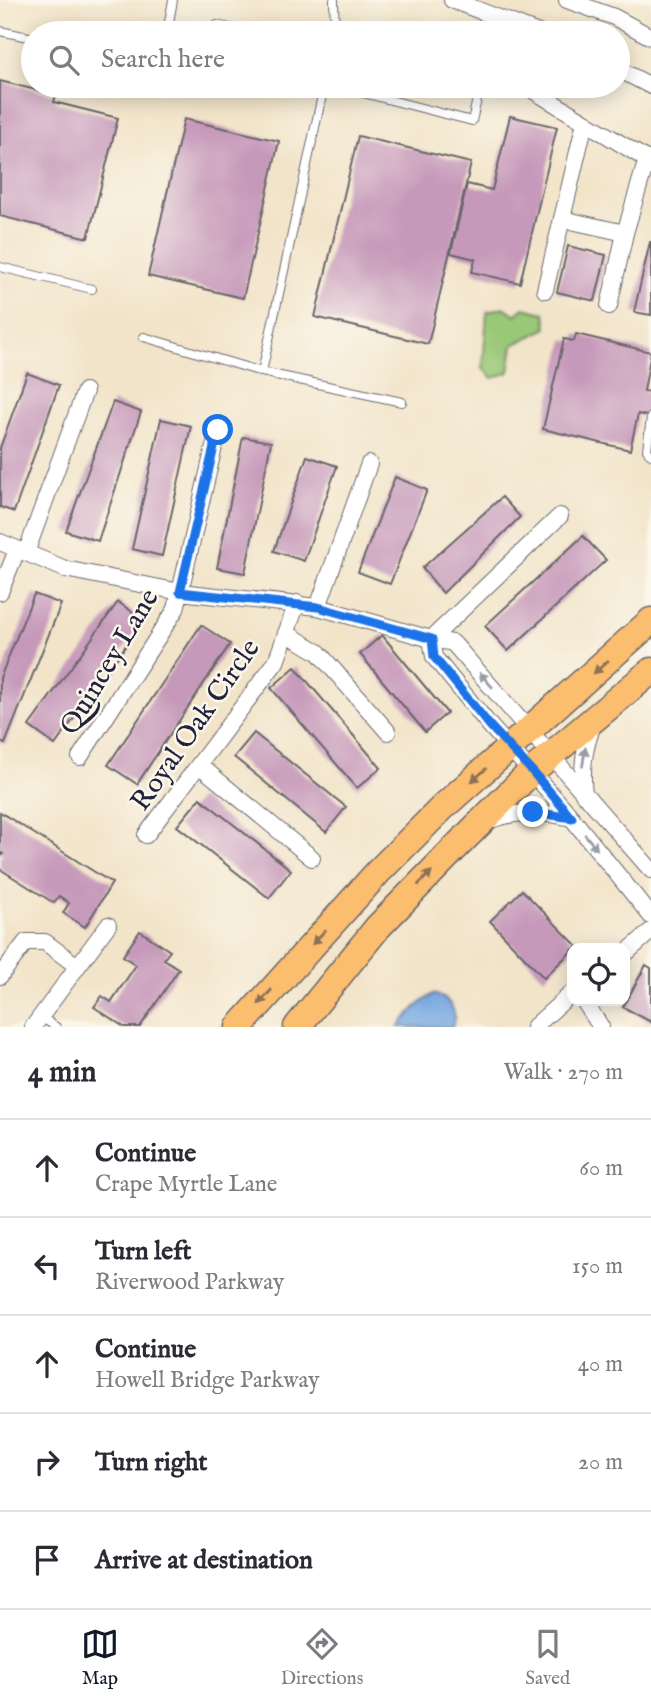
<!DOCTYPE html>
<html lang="en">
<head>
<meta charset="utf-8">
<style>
	:root { --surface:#fff; --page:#f7f7f7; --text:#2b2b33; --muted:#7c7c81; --line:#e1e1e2; --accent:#111827 }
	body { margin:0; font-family:"IM FELL English",serif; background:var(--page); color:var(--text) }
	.controls { position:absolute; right:21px; bottom:21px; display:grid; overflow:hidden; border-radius:14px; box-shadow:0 4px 18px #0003 }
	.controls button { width:63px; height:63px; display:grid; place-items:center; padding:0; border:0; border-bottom:2px solid var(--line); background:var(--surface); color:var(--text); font:35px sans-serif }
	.stop { position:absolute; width:21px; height:21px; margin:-16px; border:5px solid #1a73e8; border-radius:50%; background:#fff }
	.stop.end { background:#1a73e8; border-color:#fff; box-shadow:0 2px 7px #0008 }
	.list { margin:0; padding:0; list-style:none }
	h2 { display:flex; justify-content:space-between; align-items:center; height:91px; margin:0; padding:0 28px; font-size:30px }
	h2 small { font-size:23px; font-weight:400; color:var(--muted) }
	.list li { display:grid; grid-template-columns:46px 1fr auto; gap:21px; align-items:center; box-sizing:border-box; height:98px; padding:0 28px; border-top:2px solid var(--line) }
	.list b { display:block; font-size:26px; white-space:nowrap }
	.list p { margin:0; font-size:23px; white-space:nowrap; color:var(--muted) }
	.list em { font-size:23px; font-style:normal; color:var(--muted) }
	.icon { flex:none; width:38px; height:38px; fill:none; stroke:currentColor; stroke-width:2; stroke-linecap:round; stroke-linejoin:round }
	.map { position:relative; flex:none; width:651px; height:1027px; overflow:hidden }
	.search { position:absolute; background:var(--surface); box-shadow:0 4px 18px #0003; left:21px; right:21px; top:21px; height:77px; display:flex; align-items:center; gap:18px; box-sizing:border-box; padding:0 24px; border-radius:38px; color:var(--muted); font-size:26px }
	.sheet { height:581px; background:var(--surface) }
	nav { display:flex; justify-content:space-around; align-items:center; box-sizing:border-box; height:98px; border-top:2px solid var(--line); background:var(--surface); font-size:19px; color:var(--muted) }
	nav a { display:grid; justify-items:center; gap:4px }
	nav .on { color:var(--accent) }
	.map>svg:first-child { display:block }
</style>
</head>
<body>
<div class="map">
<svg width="651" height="1027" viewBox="0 0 651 1027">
	<rect width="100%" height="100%" fill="#fbf7ec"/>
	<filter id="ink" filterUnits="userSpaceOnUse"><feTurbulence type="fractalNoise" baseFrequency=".0143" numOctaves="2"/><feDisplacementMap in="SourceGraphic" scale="14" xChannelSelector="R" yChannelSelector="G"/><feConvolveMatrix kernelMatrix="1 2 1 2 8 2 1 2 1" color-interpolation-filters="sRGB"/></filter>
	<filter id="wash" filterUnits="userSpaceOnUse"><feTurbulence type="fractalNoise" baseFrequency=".00686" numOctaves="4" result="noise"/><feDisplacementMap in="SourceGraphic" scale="28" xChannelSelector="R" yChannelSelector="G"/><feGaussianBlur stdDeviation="1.57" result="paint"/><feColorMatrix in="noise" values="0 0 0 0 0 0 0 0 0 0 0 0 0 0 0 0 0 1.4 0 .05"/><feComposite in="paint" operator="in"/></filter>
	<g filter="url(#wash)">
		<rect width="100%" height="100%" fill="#f2e4c9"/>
		<polygon fill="#99c876" stroke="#5e7558" stroke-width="2" points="504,307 516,315 524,308 545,313 547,328 513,345 509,372 493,378 483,368 487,312"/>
		<path fill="#74a6df" stroke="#4b648d" stroke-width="2" d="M433,994C449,998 459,1010 452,1027H398L416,1007Z"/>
		<g id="blocks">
			<g fill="#c699ba">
				<polygon points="0,81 56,95 54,102 118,118 88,238 0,216"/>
				<polygon points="510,116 557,127 520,283 472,272 475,259 451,253 467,184 492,190"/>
				<polygon points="184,119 279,141 243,298 148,276"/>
				<polygon points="358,136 471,163 428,344 315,317"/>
				<polygon points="650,242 651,242 651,315 634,312"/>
				<polygon points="568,246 606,255 595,301 557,292"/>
				<polygon points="576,334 651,352 644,391 651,392 651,417 638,414 630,450 543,429 564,339 574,341"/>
				<polygon points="27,373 59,385 14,512 0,507 0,448"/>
				<polygon points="113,402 141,412 98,541 66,531"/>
				<polygon points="161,419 191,426 162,556 132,549"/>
				<polygon points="243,437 271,442 245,573 217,568"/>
				<polygon points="307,456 337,466 304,561 274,551"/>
				<polygon points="395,477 427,490 390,584 358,572"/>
				<polygon points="502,497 520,517 443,593 422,568"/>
				<polygon points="583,536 606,560 508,651 485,626"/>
				<polygon points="34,594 61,604 5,744 0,742 0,678"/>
				<polygon points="118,602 144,620 55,745 29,726"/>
				<polygon points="201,625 230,644 137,784 108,765"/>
				<polygon points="382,635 447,713 425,732 360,654"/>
				<polygon points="295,667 381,768 357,788 271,688"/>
				<polygon points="254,733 346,807 326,832 234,757"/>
				<polygon points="200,798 291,870 269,898 177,826"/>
				<polygon points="0,812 112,883 85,927 63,913 69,903 59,896 54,903 0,869 0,858 3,854 0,852"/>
				<polygon points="522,890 577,946 544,978 490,921"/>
				<polygon points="140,931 170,951 164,959 179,969 140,1027 124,1027 94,1007 102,996 111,1002 136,965 123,956"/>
				<polygon points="646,965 651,968 651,1022 623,1007"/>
			</g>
		</g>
	</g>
	<g filter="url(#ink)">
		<use href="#blocks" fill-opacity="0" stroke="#6b666d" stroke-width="2"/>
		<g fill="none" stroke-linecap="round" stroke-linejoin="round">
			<g stroke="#6b666d" stroke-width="10">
				<g id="service">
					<polyline points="334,0 335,33"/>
					<polyline points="0,31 33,38"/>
					<polyline points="167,33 173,0"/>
					<polyline points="216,33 217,25 252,33"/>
					<polyline points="295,86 323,93"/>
					<polyline points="324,86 262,372 402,402"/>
					<polyline points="336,86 472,121 480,86"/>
					<polyline points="0,267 92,289"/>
					<polyline points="144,337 262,372"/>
					<polyline points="651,417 647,450 651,455"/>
					<polyline points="41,1017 56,1027"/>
				</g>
			</g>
			<g stroke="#6b666d" stroke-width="18">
				<g id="minor">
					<polyline points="452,0 538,33"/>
					<polyline points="567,0 614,17 651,37"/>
					<polyline points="618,69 651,86"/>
					<polyline points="534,91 651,162"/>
					<polyline points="562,219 625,233 647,159"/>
					<polyline points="545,290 585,122"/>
					<polyline points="609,306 625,233"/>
					<polyline points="0,542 65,569 180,592 318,607 431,639 453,643 651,870"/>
					<polyline points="26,553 85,391"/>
					<polyline points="0,592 17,550"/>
					<polyline points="318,607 369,464"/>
					<polyline points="286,633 318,652 388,732"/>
					<polyline points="431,639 434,657 491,727 562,806 651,916"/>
					<polyline points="431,639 560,516"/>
					<polyline points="80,757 176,609 218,430"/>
					<polyline points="199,765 312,858"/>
					<path d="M584,795C581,768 584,748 594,722"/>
					<path d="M488,821C516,810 543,811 572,818"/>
					<polyline points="146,835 276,662 297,603"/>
					<polyline points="625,954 651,931"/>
					<polyline points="0,976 26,942 45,942 77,966"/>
					<polyline points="584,1001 601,1027"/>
					<polyline points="33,1027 108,925"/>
					<polyline points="534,1027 572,993"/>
				</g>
			</g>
			<g stroke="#6b666d" stroke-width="29">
				<g id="trunk">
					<polyline points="239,1027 379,871 444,806 651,621"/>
					<polyline points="297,1027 378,927 458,845 532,771 651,671"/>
				</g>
			</g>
			<use href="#service" stroke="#fff" stroke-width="8"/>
			<use href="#minor" stroke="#fff" stroke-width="16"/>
			<use href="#trunk" stroke="#fbbd6e" stroke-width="26"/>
		</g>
		<defs><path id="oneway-solid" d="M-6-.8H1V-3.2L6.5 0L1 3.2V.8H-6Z" transform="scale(1.75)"/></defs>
		<g fill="#8e7054">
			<use href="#oneway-solid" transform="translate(601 667) rotate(138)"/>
			<use href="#oneway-solid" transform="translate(479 775) rotate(138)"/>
			<use href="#oneway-solid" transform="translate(425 878) rotate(-45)"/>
			<use href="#oneway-solid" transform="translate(319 937) rotate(132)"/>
			<use href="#oneway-solid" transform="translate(265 997) rotate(132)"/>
		</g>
		<g fill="#9c9ca7">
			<use href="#oneway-solid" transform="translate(486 680) rotate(-131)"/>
			<use href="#oneway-solid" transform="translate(584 757) rotate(-81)"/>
			<use href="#oneway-solid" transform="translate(591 842) rotate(51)"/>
		</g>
	</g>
	<g fill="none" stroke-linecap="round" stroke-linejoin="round" filter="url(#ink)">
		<polyline stroke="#1a73e8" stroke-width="9" points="218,430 180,592 318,607 432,639 434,657 491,727 532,771 572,818 533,812"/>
	</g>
	<g text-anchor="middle" stroke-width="5" stroke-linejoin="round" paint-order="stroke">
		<g font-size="28" fill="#22223b" stroke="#fbf7ec">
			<text transform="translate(108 661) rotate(-59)" y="10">Quincey Lane</text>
			<text transform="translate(194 724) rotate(-55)" y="10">Royal Oak Circle</text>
		</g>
	</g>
</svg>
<div class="controls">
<button><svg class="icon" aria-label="locate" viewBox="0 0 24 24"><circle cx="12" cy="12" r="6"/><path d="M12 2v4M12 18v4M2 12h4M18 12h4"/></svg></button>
</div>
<div class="stop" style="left:218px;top:430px"></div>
<div class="stop end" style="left:533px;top:812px"></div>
<div class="search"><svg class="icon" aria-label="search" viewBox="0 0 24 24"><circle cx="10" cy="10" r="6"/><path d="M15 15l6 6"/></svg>Search here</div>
</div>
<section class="sheet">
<h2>4 min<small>Walk · 270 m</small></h2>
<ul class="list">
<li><svg class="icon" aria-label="ahead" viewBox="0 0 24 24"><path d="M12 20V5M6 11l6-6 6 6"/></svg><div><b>Continue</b><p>Crape Myrtle Lane</p></div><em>60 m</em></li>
<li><svg class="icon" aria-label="left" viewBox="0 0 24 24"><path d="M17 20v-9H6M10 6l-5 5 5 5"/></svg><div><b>Turn left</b><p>Riverwood Parkway</p></div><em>150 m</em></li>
<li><svg class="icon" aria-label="ahead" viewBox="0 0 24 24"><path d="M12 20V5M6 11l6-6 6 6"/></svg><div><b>Continue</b><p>Howell Bridge Parkway</p></div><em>40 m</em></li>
<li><svg class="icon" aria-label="right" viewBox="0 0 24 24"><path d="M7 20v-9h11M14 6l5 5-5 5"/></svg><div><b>Turn right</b></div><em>20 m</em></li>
<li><svg class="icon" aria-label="arrive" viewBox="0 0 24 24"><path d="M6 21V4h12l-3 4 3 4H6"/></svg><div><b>Arrive at destination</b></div></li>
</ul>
</section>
<nav>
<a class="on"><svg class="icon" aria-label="map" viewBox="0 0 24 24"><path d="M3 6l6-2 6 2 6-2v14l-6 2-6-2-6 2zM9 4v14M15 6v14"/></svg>Map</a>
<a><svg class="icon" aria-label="directions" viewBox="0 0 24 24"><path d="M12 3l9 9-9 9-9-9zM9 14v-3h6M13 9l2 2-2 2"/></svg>Directions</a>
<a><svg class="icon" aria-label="saved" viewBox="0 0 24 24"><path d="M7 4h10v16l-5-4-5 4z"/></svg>Saved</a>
</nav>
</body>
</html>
